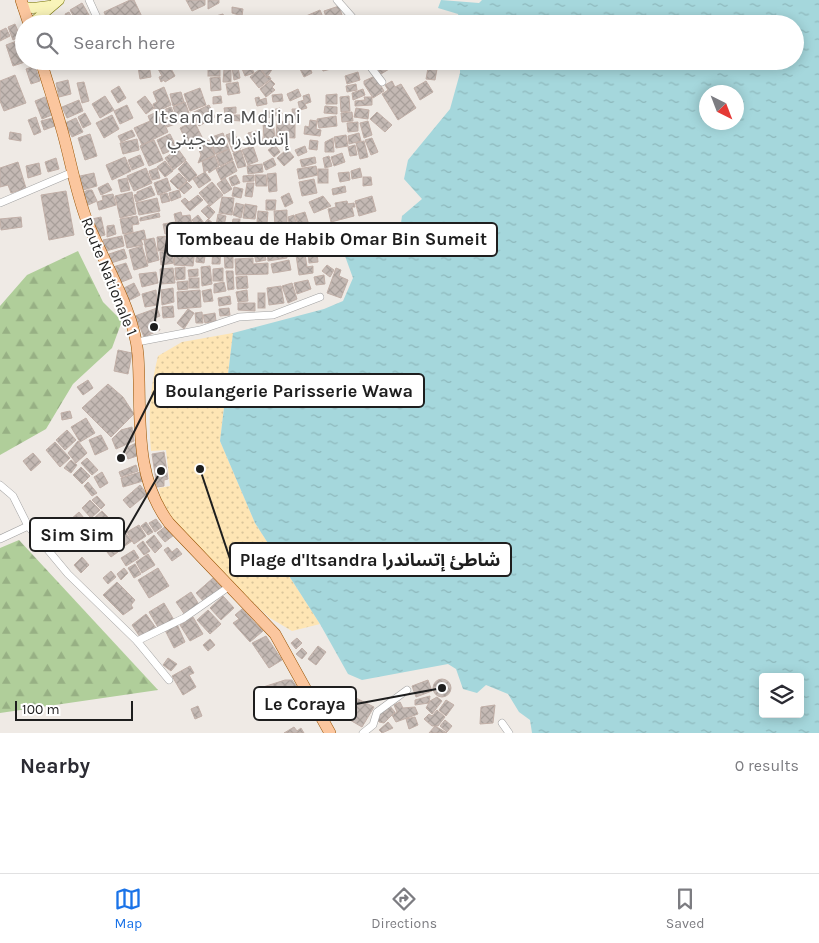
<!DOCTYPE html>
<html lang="en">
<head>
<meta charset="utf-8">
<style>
	:root { --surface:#fff; --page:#f2f2f3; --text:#2b2b33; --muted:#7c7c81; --line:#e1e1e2; --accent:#1a73e8 }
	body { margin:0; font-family:Karla,"Noto Sans Arabic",sans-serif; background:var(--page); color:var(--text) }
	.controls { position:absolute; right:15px; bottom:15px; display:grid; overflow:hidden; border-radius:5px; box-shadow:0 2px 12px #0003 }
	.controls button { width:45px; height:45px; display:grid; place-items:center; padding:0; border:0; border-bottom:1px solid var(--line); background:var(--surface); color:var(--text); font:25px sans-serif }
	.compass { position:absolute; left:699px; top:85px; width:45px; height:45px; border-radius:50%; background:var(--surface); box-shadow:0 2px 12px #0003; rotate:138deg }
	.scale { position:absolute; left:15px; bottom:12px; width:118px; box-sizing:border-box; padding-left:5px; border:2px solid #1e1e1e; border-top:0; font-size:14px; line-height:18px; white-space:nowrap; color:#1e1e1e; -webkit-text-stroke:4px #fff; paint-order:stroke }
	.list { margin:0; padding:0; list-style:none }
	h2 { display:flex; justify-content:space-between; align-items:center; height:65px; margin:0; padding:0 20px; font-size:21px }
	h2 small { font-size:16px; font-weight:400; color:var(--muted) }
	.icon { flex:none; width:28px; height:28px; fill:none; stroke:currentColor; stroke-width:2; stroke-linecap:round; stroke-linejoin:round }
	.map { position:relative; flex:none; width:819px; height:733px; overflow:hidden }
	.search { position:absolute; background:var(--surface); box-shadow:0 2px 12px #0003; left:15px; right:15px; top:15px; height:55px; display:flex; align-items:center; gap:12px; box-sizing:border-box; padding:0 18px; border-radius:28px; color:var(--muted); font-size:19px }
	.sheet { height:140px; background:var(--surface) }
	nav { display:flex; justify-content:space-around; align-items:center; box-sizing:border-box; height:70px; border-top:1px solid var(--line); background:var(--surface); font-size:14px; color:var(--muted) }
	nav a { display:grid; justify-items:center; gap:2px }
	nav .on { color:var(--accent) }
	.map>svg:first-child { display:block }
</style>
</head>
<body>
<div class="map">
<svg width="819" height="733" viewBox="0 0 819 733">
	<defs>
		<pattern id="forest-firs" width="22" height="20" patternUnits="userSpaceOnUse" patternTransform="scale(1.25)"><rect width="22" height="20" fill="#b0ce9a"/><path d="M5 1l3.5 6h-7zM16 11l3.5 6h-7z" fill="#97b084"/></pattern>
		<pattern id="sand-dots" width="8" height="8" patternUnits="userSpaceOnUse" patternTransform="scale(1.25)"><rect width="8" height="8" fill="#fee5b4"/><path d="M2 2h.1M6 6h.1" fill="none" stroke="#d9c49a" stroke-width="1.8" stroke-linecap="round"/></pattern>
		<pattern id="water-ripples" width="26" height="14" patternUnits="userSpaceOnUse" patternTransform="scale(1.25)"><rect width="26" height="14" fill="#a5d7dc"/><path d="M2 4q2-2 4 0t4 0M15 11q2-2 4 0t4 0" fill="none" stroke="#8eb8bc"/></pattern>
		<pattern id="building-cross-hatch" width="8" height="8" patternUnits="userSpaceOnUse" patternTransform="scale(1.25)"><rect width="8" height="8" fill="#c4b9b4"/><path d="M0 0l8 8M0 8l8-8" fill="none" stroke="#a89f9a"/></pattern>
	</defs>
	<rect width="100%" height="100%" fill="#efeae5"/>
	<g fill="url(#forest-firs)">
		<polygon points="78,251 103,302 122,321 112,348 73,384 46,429 0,455 0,306 27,275"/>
		<polygon points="19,540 158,690 0,713 0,548"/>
	</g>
	<path fill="url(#sand-dots)" d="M233,333L220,441L255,523L320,624L292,631L270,618L249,599L174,524L162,506L159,488L170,486L166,450L151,451C148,418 150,388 158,356L182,342Z"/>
	<path fill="url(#water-ripples)" fill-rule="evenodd" d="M441,0L479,3L482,0H819V733H532L530,720L519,712L508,694L486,685L477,693L463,689L456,669L448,664L362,680L348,674L320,624L255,523L220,441L233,333L324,309L343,301L353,278L341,245L372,237H399L402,216L422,199L404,179L408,160L450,109L460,73V61H795V24H461L458,14L438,8ZM706,92H736V122H706ZM763,677H800V714H763Z"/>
	<g fill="url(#building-cross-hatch)" stroke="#c1afa7">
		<polygon points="130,0 134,0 144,21 139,24 109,24 104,12"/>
		<polygon points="186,0 205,0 205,5 192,11"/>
		<polygon points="208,0 219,0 219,3 208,9"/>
		<polygon points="82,3 89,15 77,22 70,10"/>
		<polygon points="339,6 342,15 327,20 324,11"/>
		<polygon points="232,7 243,9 242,16 232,13"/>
		<polygon points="320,10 325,22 305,24 303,20 307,18 306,16"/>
		<polygon points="69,12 75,24 63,24 62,22 67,19 65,14"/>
		<polygon points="223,14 226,23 214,24 212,17"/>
		<polygon points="181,16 183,24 175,24 173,17"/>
		<polygon points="15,24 20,36 13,40 8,27"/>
		<polygon points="6,28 10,36 0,41 0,31"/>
		<polygon points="22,39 24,61 28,61 13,66 6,45"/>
		<polygon points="137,61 155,61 155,63 149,64 151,77 140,79"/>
		<polygon points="239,61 249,61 254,73 245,76"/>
		<polygon points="320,61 329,61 331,69 323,71"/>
		<polygon points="373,61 391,61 394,66 381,74"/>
		<polygon points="168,63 175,76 165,82 164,80 161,82 159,77 162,76 158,69"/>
		<polygon points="269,63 273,68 267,77 261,69"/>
		<polygon points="309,65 312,73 304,77 300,69"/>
		<polygon points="35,66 40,81 31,84 26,69"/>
		<polygon points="238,67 240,78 234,80 232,68"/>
		<rect x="208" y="68" width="12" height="8"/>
		<polygon points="428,68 437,69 435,80 426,79"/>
		<polygon points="224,69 231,70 231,82 223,82"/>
		<polygon points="260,69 267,78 269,76 271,79 259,88 250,77"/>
		<polygon points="358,72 360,80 347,84 345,76"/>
		<polygon points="15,75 26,103 4,111 0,101 0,81"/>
		<polygon points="375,76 384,91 373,98 364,84 364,81"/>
		<polygon points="220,77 221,90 211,91 210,78"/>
		<polygon points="68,80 71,94 59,97 56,83"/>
		<polygon points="271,80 275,84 272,87 275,90 266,97 260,89"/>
		<polygon points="392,81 395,87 401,84 416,108 398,120 382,94 388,90 385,85"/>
		<polygon points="426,81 433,92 420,100 414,88"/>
		<polygon points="84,82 89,101 82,103 77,83"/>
		<polygon points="238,82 240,93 228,95 226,84"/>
		<polygon points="356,84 357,90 347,92 346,86"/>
		<polygon points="119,86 126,98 118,103 111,91"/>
		<polygon points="164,87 171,105 156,112 153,104 157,102 153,92"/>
		<polygon points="200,88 206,105 190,111 184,94"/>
		<polygon points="298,89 301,96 290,101 287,94"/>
		<polygon points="363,89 365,95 353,100 352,93"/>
		<polygon points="181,92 184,102 173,106 170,94"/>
		<polygon points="282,94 283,101 273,102 272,95"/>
		<polygon points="309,94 311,102 305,104 307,108 300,110 298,102 304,100 303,96"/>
		<polygon points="337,94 337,104 326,104 326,95"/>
		<polygon points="105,96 114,110 100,118 92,104"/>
		<polygon points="145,96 154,108 146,114 137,102"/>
		<polygon points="221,96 222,103 213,104 213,97"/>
		<polygon points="349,96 350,111 341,112 340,97"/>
		<polygon points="45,97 52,115 42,119 35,101"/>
		<polygon points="259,97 260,100 266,98 267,104 257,106 255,98"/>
		<polygon points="364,97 372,97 372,105 355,106 355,101 365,100"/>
		<polygon points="79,100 83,111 67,118 62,107"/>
		<polygon points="185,102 189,113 177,117 173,107"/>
		<polygon points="127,105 133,118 120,124 114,111"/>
		<polygon points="209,105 215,117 199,126 192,113"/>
		<polygon points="325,106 337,107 337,114 324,113"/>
		<polygon points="171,107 178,123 167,127 161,111"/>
		<polygon points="236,107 236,113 225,114 224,108"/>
		<polygon points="280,108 282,114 260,120 258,114"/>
		<polygon points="356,108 369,110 368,119 354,117"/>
		<polygon points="292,109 299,109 299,119 293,119"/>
		<polygon points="159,111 168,132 142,145 134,128 150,121 148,116"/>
		<polygon points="352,112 353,121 342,122 341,113"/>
		<polygon points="377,112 392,125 385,132 370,119"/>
		<polygon points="85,113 91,124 83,128 78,117"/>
		<polygon points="112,115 119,129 104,138 96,123"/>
		<polygon points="227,115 241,115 241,121 227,120"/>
		<polygon points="336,116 337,126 319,128 317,119"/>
		<polygon points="36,117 41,132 34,135 28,120"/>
		<polygon points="52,118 55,126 44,130 41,121"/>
		<polygon points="76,118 83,132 72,137 65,123"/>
		<polygon points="310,120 317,121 316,129 321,130 320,136 304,134 305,126 309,127"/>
		<polygon points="194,121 203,139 189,147 180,128"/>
		<polygon points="277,121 295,122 295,138 276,137"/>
		<polygon points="368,121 372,135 364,138 360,123"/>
		<polygon points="273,122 275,138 264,139 263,123"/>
		<polygon points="358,122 358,131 348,132 347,123"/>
		<polygon points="132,130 135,136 121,142 118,136"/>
		<polygon points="260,130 263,141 251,144 248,133"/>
		<polygon points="10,132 21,134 21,141 9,139"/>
		<polygon points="234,132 241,148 233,152 226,135"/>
		<polygon points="223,133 229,149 215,154 209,138"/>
		<polygon points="359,133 361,141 349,144 348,136"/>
		<polygon points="90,134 97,156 85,160 78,138"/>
		<polygon points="170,134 177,148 163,154 157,140"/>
		<polygon points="346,135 348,146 336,148 334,137"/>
		<polygon points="333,138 334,152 325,152 325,142"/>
		<polygon points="372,138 378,152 371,155 365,140"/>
		<polygon points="137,139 139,150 123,154 120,143"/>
		<polygon points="154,140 163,160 149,166 140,146"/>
		<polygon points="208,140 215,155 198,163 201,155 197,145"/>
		<polygon points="310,140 318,141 317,150 309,149"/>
		<polygon points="364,141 368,157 360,159 356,143"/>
		<polygon points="275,145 280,152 274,157 268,150"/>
		<polygon points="355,145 357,155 350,156 348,147"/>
		<polygon points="253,146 258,161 248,165 242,150"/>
		<polygon points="305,146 307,152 298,156 295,150"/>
		<polygon points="178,149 186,160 173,170 165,158"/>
		<polygon points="229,149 233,160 220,166 216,155"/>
		<polygon points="287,149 294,157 284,166 277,158"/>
		<polygon points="241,150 246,166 238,168 233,153"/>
		<polygon points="342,153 345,162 334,166 331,157"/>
		<polygon points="140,155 144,165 132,170 128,160"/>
		<polygon points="215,156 219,166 209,173 208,170 204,172 202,161"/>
		<polygon points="329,156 332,166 325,168 323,158"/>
		<polygon points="125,157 131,171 112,180 106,165"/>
		<polygon points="315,157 316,163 302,167 300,160"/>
		<polygon points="56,158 59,169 48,172 45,162"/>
		<polygon points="273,158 276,165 266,170 263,163"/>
		<polygon points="165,161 173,171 165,177 157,167"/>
		<polygon points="186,161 197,175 189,182 178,169"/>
		<polygon points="233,161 237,171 221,180 216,169"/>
		<polygon points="18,162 26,188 11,193 8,185 0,187 0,168"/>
		<polygon points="39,163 41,174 28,178 26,166"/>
		<polygon points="262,164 263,172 248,174 247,166"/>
		<polygon points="316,166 318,175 299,179 297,169"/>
		<polygon points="146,168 152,183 134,191 127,176"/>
		<polygon points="157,168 160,178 152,180 149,171"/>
		<polygon points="360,168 362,177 352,179 351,171"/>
		<rect x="318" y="169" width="10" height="14"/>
		<polygon points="205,172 211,180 199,188 193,179"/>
		<polygon points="349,172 350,180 340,182 338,173"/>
		<polygon points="94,173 97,186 83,190 80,176"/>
		<polygon points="179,173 187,181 178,189 170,181"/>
		<polygon points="276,173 277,191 269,192 267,174"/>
		<polygon points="236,175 240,183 232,186 229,178"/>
		<polygon points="254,175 254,181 243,182 243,176"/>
		<polygon points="255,175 266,175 267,186 256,186"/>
		<polygon points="363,177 371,177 372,185 363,186"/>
		<polygon points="127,178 130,190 121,192 118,180"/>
		<polygon points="167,178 171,190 158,195 154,183"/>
		<polygon points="225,178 232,189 224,194 217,184"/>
		<polygon points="314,179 317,193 302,196 299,182"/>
		<polygon points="187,182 192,187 184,194 179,189"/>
		<polygon points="212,182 223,195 210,206 199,193"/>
		<polygon points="108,183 112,190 101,195 98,188"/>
		<polygon points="247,183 254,183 252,197 245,196"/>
		<polygon points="151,186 155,195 136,202 134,195 137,194 137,192"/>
		<polygon points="345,186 346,192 333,195 332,189"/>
		<polygon points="234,187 243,189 241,198 232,196"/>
		<polygon points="88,190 92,190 97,201 86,206 80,194"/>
		<polygon points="179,190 181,197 171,201 169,193"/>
		<polygon points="66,191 74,235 49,240 41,195"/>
		<polygon points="132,192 136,214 120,218 115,196"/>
		<polygon points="167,193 170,201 162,203 160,195"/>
		<polygon points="289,193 293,203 285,207 281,197"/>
		<polygon points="113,194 116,205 99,210 97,202 103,200 102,196"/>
		<polygon points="198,195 203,200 190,211 181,201 185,198 189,202"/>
		<polygon points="323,196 331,206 314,213 309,202"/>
		<polygon points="372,196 376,211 359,216 355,201"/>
		<polygon points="222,197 234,198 232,215 219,213"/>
		<polygon points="157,198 160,211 139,215 136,203"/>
		<polygon points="266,200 276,200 275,210 266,210"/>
		<polygon points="347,201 348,204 354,203 355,207 352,207 354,216 331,222 328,209 336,207 335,203"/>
		<polygon points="236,203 244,205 241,218 233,215"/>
		<polygon points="245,204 257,206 255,219 243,218"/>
		<polygon points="208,205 215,212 209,219 201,211"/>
		<polygon points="287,210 287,226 275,226 274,211"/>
		<polygon points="258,211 268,212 267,223 257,222"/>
		<polygon points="181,212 182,216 190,215 193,229 178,232 174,214"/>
		<polygon points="305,212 309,225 299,228 295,215"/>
		<polygon points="159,213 160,217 140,221 140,218"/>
		<polygon points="218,214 226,216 224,226 216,225"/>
		<polygon points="198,215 204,223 197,227 192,220"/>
		<polygon points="294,215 298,229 290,229 288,217"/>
		<polygon points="137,216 139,224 132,225 133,232 123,234 120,219"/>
		<polygon points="21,217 22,227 1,230 0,219"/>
		<polygon points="101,217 105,235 97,237 92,219"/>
		<polygon points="208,219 214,224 207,232 201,227"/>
		<polygon points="233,219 240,219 239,231 231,230"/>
		<polygon points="175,222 177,233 165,234 163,224"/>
		<polygon points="114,225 116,234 107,237 107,226"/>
		<polygon points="144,230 146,239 141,240 143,245 127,248 124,235"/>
		<polygon points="122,236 124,246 106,251 103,240"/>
		<polygon points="168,236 169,250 158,251 157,237"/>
		<polygon points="236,237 250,237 251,255 237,256"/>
		<polygon points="154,238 159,260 148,263 144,240"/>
		<polygon points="284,239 287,258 268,261 266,244 274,243 273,240"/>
		<polygon points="197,244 210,245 209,256 205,256 204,263 196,262"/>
		<polygon points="142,246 148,266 134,270 129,250"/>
		<polygon points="213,246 221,247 220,264 212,264"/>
		<polygon points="175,248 195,250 193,266 174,265"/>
		<polygon points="124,249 127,258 111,263 109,254"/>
		<polygon points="172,251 174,263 161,265 160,252"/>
		<polygon points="264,251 266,260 256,262 254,253"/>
		<polygon points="224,252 233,252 233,268 225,268"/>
		<polygon points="317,253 318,262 309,263 308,254"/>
		<polygon points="305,254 307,267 313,266 313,273 299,275 296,255"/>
		<polygon points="253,258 253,264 268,263 268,274 236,275 235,259"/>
		<polygon points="289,260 291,270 273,273 271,264"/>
		<polygon points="126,263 132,278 119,283 113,267"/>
		<polygon points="327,265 334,270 330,277 322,271"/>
		<polygon points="210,266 212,284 202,286 201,267"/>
		<polygon points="185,267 185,279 176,280 175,268"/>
		<polygon points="173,268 175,283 161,284 160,269"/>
		<polygon points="223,268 223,281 213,281 213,269"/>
		<polygon points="336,268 341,270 339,276 348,280 341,298 327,293"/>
		<polygon points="198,269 198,276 189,277 188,270"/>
		<polygon points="226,271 233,271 234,289 228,290"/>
		<polygon points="156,272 158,283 142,287 139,274"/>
		<polygon points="324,275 325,284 316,285 314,277"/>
		<polygon points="247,276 248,288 237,289 236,277"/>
		<rect x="189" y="278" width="10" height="10"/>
		<polygon points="308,280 311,289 297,294 294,283"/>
		<polygon points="188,281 188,289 178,290 177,282"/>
		<polygon points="224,282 226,291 214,293 214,284"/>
		<polygon points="134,283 140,295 126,302 120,290"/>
		<polygon points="292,283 297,299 288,303 282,286"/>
		<polygon points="281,286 284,303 269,305 267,288"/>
		<polygon points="173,288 174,302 162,305 161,290"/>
		<polygon points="211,289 213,301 204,302 202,291"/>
		<polygon points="156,290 157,305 145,307 142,294"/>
		<polygon points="200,290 201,307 178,309 177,292"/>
		<polygon points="247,290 248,301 238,302 236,292"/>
		<rect x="258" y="293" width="7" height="15"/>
		<polygon points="230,296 231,304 219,306 218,298"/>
		<polygon points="238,303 255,303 255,311 238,310"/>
		<polygon points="173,306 174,317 163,318 162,307"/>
		<polygon points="157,308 160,316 155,318 160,330 144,337 135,316"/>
		<polygon points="229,308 230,315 220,316 219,309"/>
		<polygon points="188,309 194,313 184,329 177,323"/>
		<polygon points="202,312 203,323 196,323 195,313"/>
		<polygon points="215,313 216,321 205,323 203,315"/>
		<polygon points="118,350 132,353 128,374 114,371"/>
		<polygon points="88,380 93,388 83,395 77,387"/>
		<polygon points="108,384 123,397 134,414 111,437 82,408"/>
		<polygon points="70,411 72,418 62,420 61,413"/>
		<polygon points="86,418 95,433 80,442 71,427"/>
		<polygon points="132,427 134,441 116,449 112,439 121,430"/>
		<polygon points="67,430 76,440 65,450 56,440"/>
		<polygon points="101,435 108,449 95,455 89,440"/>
		<polygon points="78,441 87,453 76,463 68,453"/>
		<polygon points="55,442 70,458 60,467 46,450"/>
		<polygon points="136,443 140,455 128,459 125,453 126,448"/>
		<polygon points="164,452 168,479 164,480 164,486 157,487 152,454"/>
		<polygon points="33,453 41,462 31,471 23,461"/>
		<polygon points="87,458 98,470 92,475 81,463"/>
		<polygon points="71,460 77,465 71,473 64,468"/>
		<polygon points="136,465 138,471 121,477 119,472"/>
		<polygon points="81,467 90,476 82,484 73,475"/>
		<polygon points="102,472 108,483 100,488 94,477"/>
		<polygon points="140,472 143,481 123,487 121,478"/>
		<polygon points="88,482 97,493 92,496 84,486"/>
		<polygon points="140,485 147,494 130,508 123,500"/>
		<polygon points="97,496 105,505 101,509 92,500"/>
		<polygon points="90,500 100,510 91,518 82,508"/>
		<polygon points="102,511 109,518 103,524 101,522 98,524 93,519"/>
		<polygon points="79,512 84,518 76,526 70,520"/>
		<polygon points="156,519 162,527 155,532 149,523"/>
		<polygon points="146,522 153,532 148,535 141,526"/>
		<polygon points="139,525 146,536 134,544 127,532"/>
		<polygon points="166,526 174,535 165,542 157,533"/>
		<polygon points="124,531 132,541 119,550 112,540"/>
		<polygon points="110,532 114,537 109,541 118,552 111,557 98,541"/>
		<polygon points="154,535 162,546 155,553 146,542"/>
		<polygon points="143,541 150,551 144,555 137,546"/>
		<polygon points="168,547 172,552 177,548 182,554 172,561 164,550"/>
		<polygon points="134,550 139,558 126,566 121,558"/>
		<polygon points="148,554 155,565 142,573 136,562"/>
		<polygon points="82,557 89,565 81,573 74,565"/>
		<polygon points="135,564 141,574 134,578 128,568"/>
		<polygon points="124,568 128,573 121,580 117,574"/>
		<polygon points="158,568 169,586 149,598 138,580"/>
		<polygon points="111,571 116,577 108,584 103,578"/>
		<polygon points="213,578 222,588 205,603 196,593"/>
		<polygon points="117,582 135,600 131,605 133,608 123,615 103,595"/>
		<polygon points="191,592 200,606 185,615 176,602"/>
		<polygon points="223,596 234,608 221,620 210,608"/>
		<polygon points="164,603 174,620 159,629 149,612"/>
		<polygon points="242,609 263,631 250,642 233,623 239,619 235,615"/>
		<polygon points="208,610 221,624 210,634 197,620"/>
		<polygon points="146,614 156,628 140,637 132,625"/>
		<polygon points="193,617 203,634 190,641 180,625"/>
		<polygon points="177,624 185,642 174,648 165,630"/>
		<polygon points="266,636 282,660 269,668 252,643"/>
		<polygon points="297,638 302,643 296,649 291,643"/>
		<polygon points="210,639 215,645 208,651 203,645"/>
		<polygon points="318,646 326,652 316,665 308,659"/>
		<polygon points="302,648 307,653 302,659 296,654"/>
		<polygon points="168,658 177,664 171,671 163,665"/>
		<polygon points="190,666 194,673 189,675 196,687 183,695 172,676"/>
		<circle cx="442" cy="688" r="9"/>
		<polygon points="285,680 292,680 297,687 266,702 260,688"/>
		<polygon points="428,680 432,691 416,697 412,686"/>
		<polygon points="297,687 302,692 286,708 282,702"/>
		<polygon points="342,691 374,707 362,727 331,709"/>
		<polygon points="430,696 429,703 415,705 415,700"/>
		<polygon points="437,697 442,701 432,714 426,708 430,701"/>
		<polygon points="446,700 454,705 446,716 439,710"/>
		<polygon points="400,702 403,708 415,707 418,714 396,722 392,715 397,712 394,705"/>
		<polygon points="389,705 395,712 384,723 379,722 375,718"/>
		<polygon points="495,705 493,723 480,724 481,707"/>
		<polygon points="198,706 202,716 195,719 191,709"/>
		<polygon points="437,710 445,717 438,726 432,726 424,719 429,714 432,716"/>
		<polygon points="415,717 418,725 409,729 406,719"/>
		<polygon points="445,720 452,726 447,732 440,726"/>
		<polygon points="388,722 393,728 382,733 379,730"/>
		<polygon points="435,726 447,733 429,733"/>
		<polygon points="294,727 297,731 301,728 304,733 284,733"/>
	</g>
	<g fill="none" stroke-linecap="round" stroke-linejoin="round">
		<g stroke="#a2a2a2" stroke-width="8">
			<g id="minor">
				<polyline points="89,0 100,24"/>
				<polyline points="337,0 352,17 352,24"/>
				<polyline points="366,61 382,82"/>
				<polyline points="0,203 73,172"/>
				<polyline points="137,342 200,330 239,317 273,315 320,297"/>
				<polyline points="0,485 13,496 28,526 68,574 137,641 169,680"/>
				<polyline points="0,539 28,526"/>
				<polyline points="137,641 184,618 230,586"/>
				<polyline points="502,723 509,733"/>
				<polyline points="363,733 373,725 377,712 407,690"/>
			</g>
		</g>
		<g stroke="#757206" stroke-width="11">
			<g id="secondary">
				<polyline points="23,7 33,8 49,6"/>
				<polyline points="31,24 59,0"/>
			</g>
		</g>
		<g stroke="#975202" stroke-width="12">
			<g id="primary">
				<polyline points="21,0 29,24"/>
				<path d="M41,61C49,88 58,114 65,141C72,168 77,195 87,221C103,261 135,312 138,355C142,412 132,474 169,523L275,634L330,733"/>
			</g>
		</g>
		<use href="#minor" stroke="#fff" stroke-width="7"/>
		<use href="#secondary" stroke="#f9f4b9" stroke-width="10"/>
		<use href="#primary" stroke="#fbc69e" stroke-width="11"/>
	</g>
	<g text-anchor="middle" stroke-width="4" stroke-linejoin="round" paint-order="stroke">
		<g font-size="16" fill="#1e1e1e" stroke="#fff">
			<text transform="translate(110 276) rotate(68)" y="6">Route Nationale 1</text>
		</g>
		<g font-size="19" letter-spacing="1" fill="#515151" stroke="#fff">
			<text x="228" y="123">Itsandra Mdjini<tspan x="228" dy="22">إتساندرا مدجيني</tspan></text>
		</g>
	</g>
	<path fill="none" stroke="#1e1e1e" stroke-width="2" d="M154 327L167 239M121 458L155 390M161 471L124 535M200 469L230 559M442 688L356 704"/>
	<g fill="#1e1e1e" stroke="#fff" stroke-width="2">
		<circle cx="154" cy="327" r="5"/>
		<circle cx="121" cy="458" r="5"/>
		<circle cx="161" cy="471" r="5"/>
		<circle cx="200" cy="469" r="5"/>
		<circle cx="442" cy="688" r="5"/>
	</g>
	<g fill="#fff" stroke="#1e1e1e" stroke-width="2">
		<rect x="167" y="223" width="330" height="33" rx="5"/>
		<rect x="155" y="374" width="269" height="33" rx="5"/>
		<rect x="30" y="518" width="94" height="33" rx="5"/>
		<rect x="230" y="543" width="281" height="33" rx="5"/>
		<rect x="254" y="687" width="102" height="33" rx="5"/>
	</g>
	<g font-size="18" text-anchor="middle" font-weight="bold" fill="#1e1e1e">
		<text x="332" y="245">Tombeau de Habib Omar Bin Sumeit</text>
		<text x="289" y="397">Boulangerie Parisserie Wawa</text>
		<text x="77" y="541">Sim Sim</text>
		<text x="370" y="566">Plage d'Itsandra شاطئ إتساندرا</text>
		<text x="305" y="710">Le Coraya</text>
	</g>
</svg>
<div class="controls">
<button><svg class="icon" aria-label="layers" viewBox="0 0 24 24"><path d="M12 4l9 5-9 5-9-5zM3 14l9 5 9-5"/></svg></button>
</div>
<svg class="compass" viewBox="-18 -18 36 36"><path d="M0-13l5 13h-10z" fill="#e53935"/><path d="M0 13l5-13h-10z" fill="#7c7c81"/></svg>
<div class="scale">100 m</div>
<div class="search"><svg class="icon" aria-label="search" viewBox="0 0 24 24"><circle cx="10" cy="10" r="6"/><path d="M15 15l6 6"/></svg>Search here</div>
</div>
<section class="sheet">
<h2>Nearby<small>0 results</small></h2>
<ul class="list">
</ul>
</section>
<nav>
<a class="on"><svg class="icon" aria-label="map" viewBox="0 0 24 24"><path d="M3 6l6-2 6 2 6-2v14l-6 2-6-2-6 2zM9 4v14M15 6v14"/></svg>Map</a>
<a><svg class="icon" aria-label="directions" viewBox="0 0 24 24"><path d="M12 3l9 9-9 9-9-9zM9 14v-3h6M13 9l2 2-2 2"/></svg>Directions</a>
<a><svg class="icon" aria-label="saved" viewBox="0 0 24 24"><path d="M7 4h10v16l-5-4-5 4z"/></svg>Saved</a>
</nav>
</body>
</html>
